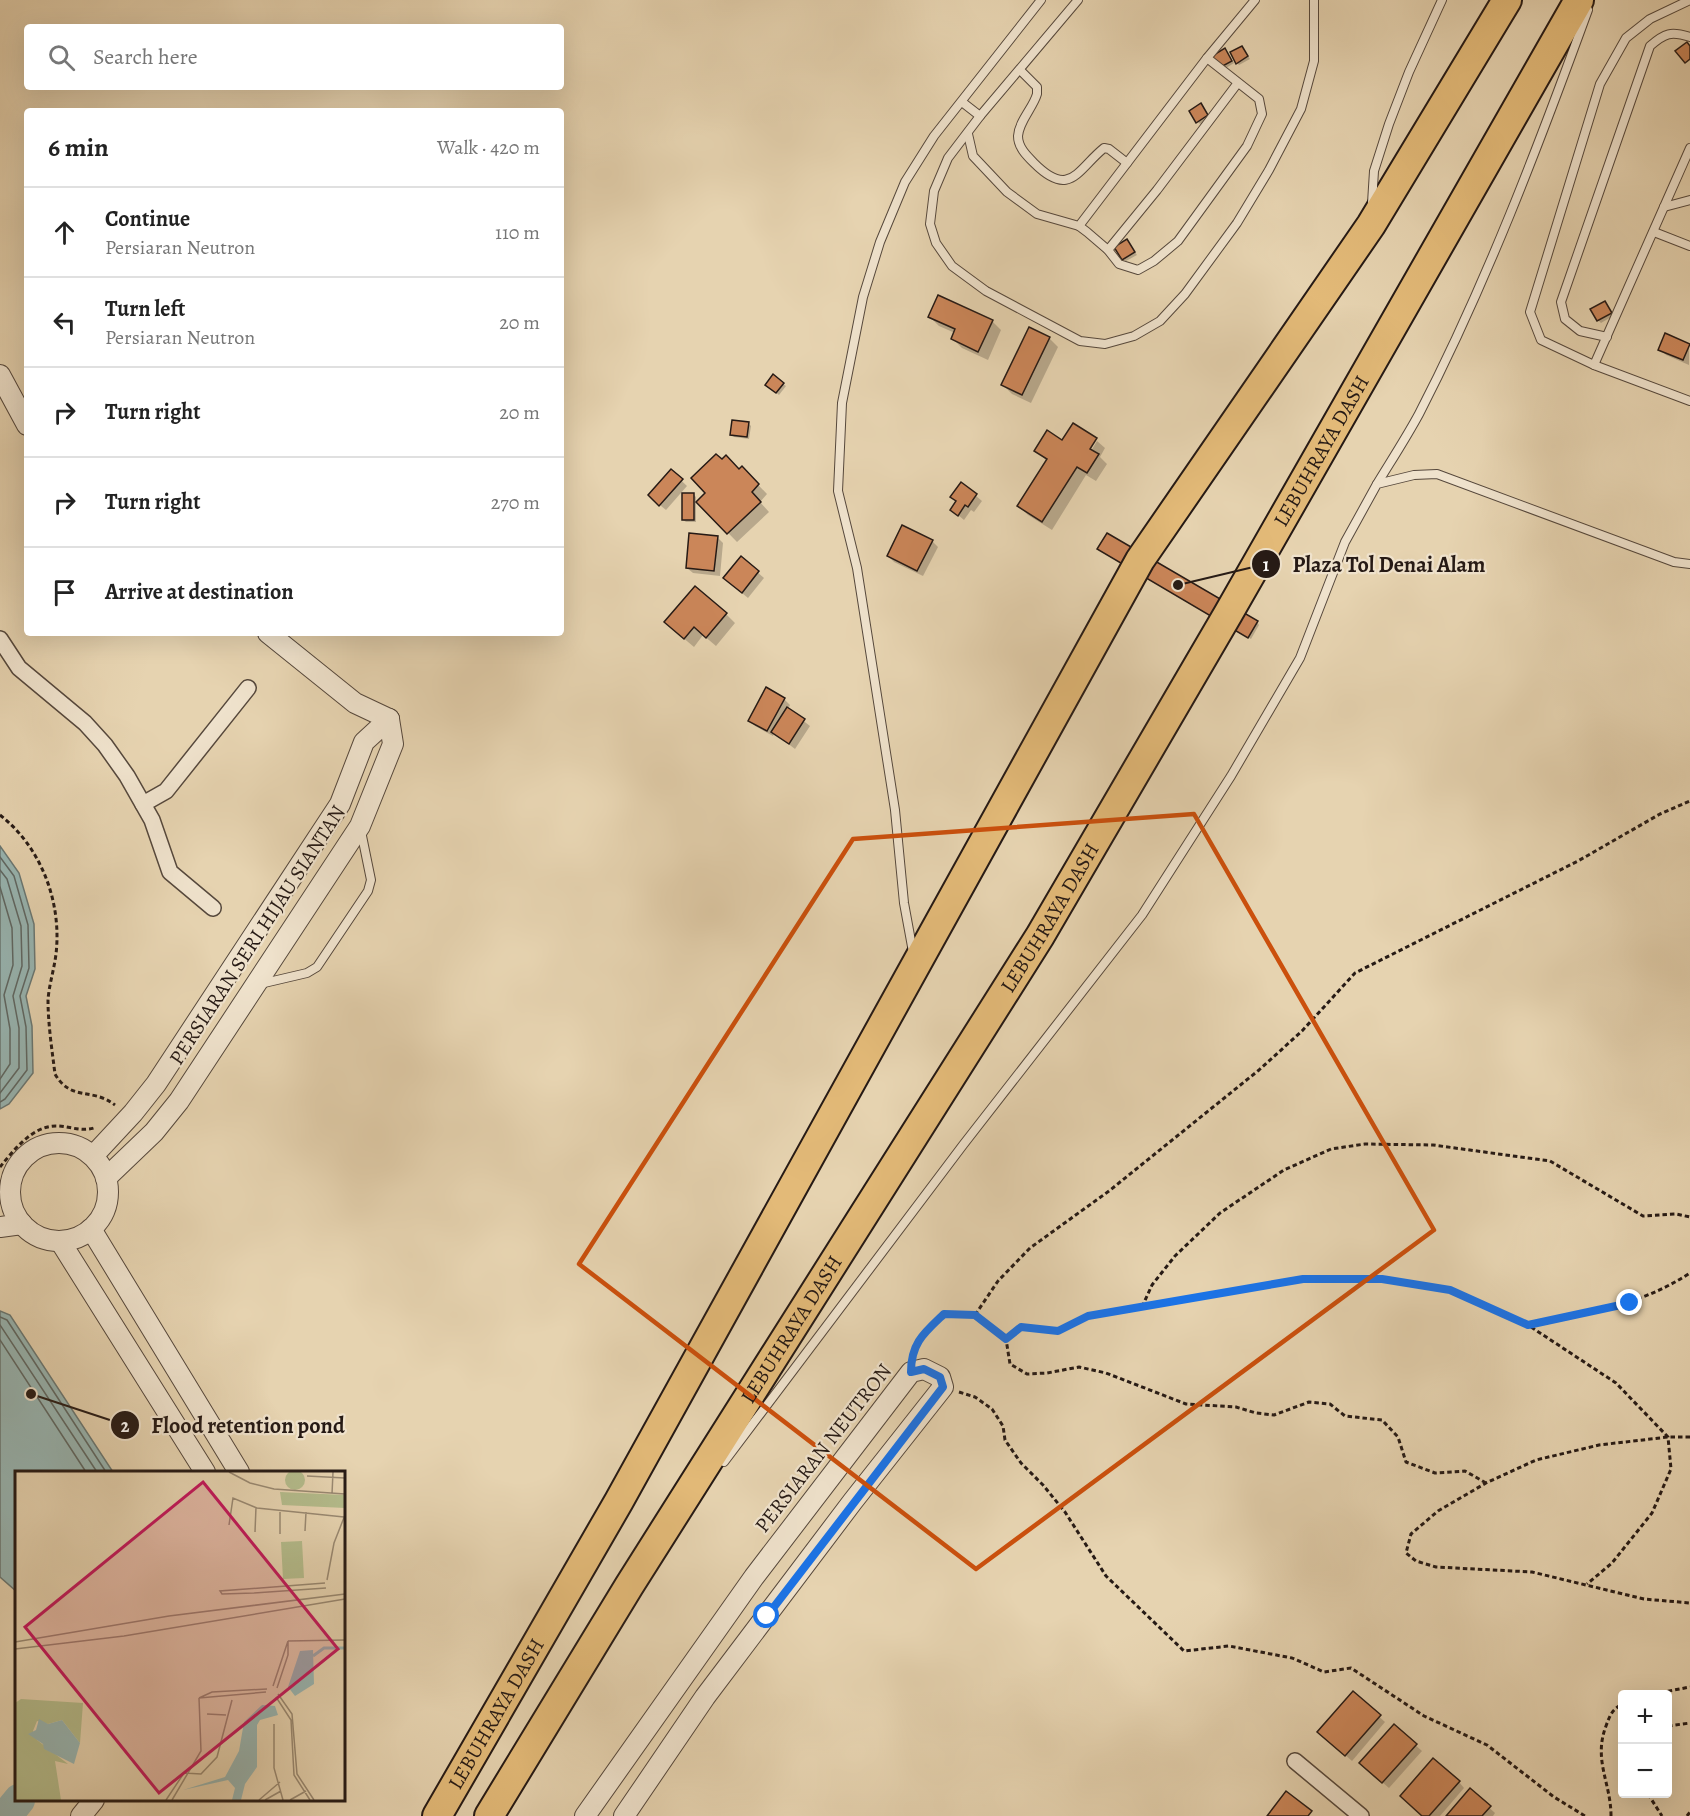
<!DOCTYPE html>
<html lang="en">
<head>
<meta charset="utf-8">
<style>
	:root { --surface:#fff; --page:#f6f6f6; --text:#222; --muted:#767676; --line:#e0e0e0 }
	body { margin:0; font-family:Alegreya,serif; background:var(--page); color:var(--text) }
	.controls { position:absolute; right:18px; bottom:18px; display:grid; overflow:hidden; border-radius:6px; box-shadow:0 6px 24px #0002 }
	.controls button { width:54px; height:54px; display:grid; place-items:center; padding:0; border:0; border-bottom:2px solid var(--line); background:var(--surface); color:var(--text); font:30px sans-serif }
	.stop { position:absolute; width:18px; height:18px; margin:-14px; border:4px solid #1a73e8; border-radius:50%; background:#fff }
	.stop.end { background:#1a73e8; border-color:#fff; box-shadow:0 2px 6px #0008 }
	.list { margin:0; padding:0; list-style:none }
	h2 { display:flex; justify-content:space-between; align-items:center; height:78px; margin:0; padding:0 24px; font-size:26px }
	h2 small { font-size:20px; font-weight:400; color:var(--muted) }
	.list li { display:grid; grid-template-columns:39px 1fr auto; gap:18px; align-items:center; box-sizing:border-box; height:90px; padding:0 24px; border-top:2px solid var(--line) }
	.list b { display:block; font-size:22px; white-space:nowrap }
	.list p { margin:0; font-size:20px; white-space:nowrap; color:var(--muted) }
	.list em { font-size:20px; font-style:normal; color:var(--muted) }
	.icon { flex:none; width:33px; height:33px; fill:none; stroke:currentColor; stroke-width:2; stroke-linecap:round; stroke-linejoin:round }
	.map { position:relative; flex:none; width:1690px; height:1816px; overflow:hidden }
	.search { position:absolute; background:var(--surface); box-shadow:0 6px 24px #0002; left:24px; top:24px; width:540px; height:66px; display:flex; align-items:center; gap:15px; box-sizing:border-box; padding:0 21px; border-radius:6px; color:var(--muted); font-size:22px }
	.panel { position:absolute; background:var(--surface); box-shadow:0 6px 24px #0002; left:24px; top:108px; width:540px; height:528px; border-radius:6px }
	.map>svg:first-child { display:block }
</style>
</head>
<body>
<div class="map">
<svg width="1690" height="1816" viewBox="0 0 1690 1816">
	<rect width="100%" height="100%" fill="#e6d3b0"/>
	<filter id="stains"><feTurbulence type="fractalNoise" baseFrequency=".00333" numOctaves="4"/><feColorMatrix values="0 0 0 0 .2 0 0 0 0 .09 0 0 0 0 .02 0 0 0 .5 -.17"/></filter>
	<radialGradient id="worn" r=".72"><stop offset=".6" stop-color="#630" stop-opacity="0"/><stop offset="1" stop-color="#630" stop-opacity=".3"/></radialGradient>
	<g fill="#98b6b3" stroke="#6a7874" stroke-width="1.5">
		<polygon points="0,846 19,873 34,924 35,969 26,996 32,1026 33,1073 9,1104 0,1109"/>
		<polygon points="0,1311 10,1315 113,1472 16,1472 16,1591 0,1577"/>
	</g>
	<g fill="#0003">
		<polygon points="1244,50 1250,59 1239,65 1237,63"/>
		<polygon points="1227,53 1234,63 1223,70 1220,67"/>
		<polygon points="1203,107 1210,118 1200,124 1198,122"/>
		<polygon points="1127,241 1137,255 1126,261 1123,259"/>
		<polygon points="1605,303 1613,316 1601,323 1598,320"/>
		<polygon points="930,317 992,321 1001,330 988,360 962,348 953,339 955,333 939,326"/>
		<polygon points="1049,338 1058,347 1031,403 1012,394 1002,384"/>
		<polygon points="1689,345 1689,365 1666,355 1660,349"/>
		<polygon points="783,384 786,386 779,395 769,387"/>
		<polygon points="748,423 751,426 749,439 734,437 732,435"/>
		<polygon points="1073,425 1096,439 1085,454 1088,456 1097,441 1105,448 1100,457 1107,464 1096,481 1086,475 1052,530 1028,515 1019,506 1047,461 1036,451 1063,442"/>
		<polygon points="742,468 767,494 760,502 769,512 737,542 698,502"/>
		<polygon points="671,471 687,486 666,510 655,501"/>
		<polygon points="962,484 982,501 974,512 971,510 964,520 958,515 958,502"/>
		<polygon points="693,494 696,497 696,522 686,522 683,520"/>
		<polygon points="717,537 723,543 720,576 693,573 687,568"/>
		<polygon points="932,541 938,547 923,576 894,562 888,556"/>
		<polygon points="1102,551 1257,622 1259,625 1251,639"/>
		<polygon points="741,558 764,578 748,598 731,584"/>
		<polygon points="726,614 735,623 716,646 703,635 694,647 675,631"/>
		<polygon points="767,689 784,699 790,705 788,709 810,726 795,749 774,733 773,736 755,726 749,720"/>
		<polygon points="1353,1693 1385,1722 1352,1761 1325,1737"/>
		<polygon points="1394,1726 1422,1751 1389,1788 1367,1769"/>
		<polygon points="1459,1782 1464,1788 1440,1816 1424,1816"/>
		<polygon points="1471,1791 1495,1813 1493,1816 1448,1816"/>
	</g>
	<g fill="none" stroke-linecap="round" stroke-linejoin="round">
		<g stroke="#5f6864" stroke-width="1.5">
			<polyline points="0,857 14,876 28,925 29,968 20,996 26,1027 27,1070 5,1099 0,1102"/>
			<polyline points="0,870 7,879 21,926 22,966 13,996 19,1028 19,1068 0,1093"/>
			<polyline points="0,887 12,928 13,965 4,995 10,1029 10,1064 0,1079"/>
			<polyline points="0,1317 7,1320 106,1472"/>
			<polyline points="0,1325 97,1472"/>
			<polyline points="0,1340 86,1472"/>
		</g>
		<polyline stroke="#98b6b3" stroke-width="32" points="6,1816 19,1800"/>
	</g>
	<g fill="#cb8659" stroke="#261a15" stroke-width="1.5">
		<polygon points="1687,42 1690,46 1690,59 1685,63 1675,51"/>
		<polygon points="1242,46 1248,56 1236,64 1230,52"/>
		<polygon points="1225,48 1232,61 1219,68 1212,56"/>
		<polygon points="1201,103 1208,115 1196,123 1189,111"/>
		<polygon points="1127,239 1135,252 1122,260 1114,247"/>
		<polygon points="938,295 993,320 978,352 951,339 955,329 928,317"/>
		<polygon points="1605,301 1612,313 1597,321 1590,309"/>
		<polygon points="1029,327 1050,337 1022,395 1001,385"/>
		<polygon points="1665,333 1690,344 1683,360 1658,350"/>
		<polygon points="773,374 784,383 776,393 765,385"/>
		<polygon points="732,420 749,422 747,437 730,435"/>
		<polygon points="1073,423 1097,438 1090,449 1099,454 1087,473 1077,467 1042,522 1017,506 1047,459 1034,451 1047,430 1062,440"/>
		<polygon points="716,454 722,459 726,455 739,469 742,466 759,484 752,492 761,502 727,534 696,502 705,493 691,478"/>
		<polygon points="671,469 683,479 659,506 648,495"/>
		<polygon points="961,482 977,494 968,507 965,505 958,516 950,510 956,501 950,497"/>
		<rect x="682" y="493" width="12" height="27"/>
		<polygon points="902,525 933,540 917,571 887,556"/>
		<polygon points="689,533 718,536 714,571 686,568"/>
		<polygon points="1107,533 1258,621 1248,638 1097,549"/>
		<polygon points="741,556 759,571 742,593 723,578"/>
		<polygon points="695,586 727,613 706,638 694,627 684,639 664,622"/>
		<polygon points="766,687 785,698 767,731 748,721"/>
		<polygon points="787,707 805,719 789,744 771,732"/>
		<polygon points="1353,1691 1381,1715 1345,1756 1317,1732"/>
		<polygon points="1394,1724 1417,1744 1382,1783 1359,1763"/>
		<polygon points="1433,1758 1460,1781 1429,1816 1422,1816 1400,1796"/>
		<polygon points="1470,1788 1491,1806 1482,1816 1446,1816"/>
		<polygon points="1286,1791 1312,1811 1308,1816 1267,1816"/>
	</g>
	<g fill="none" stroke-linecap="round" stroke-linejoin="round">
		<g stroke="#56483c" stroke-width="10">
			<g id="service">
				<polyline points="1078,0 980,116 948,158 934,191 930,224 936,243 952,266 986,291 1080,341 1105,344 1134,336 1160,321 1185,294 1237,223 1269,170 1301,109 1314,61 1314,0"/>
				<polyline points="1690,0 1650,19 1626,38 1600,84 1530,312 1541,340 1594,365 1690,401"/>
				<path d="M1020,70L1037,87V94C1033,108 1019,121 1018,136C1018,147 1026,155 1034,163C1070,199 1077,170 1104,148L1109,149L1127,163"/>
				<polyline points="962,102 980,116"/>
				<polyline points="968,134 973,156 1007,192 1037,214 1079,226 1207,58 1255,0"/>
				<polyline points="1372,203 1374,171 1389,124 1409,72 1442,0"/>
				<polyline points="1664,207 1690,200"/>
				<polyline points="1079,226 1087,232 1108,250 1119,264 1138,270 1154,261 1178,241 1247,146 1262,114 1259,99 1207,58"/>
				<polyline points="1654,232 1690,246"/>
				<polyline points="1108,250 1157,190 1237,84"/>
				<path d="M1607,337L1580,331L1565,319L1561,302L1650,46C1665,33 1671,31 1690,37"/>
				<polyline points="1594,365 1690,148"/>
				<path d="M1377,484C1391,461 1406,438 1419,414C1486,284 1538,147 1588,10"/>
				<polyline points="913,952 904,903 895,810 857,568 838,491 842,403 863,297 880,242 905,182 934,136 1041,0"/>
				<polyline points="260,984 307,973 317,967 368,891 371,880 361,831"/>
				<polyline points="724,1462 963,1145 1142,915 1231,776 1300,658 1345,542 1377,484 1414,475 1437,474 1674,562 1690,564"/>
			</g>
		</g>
		<g stroke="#56483c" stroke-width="18">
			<g id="minor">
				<polyline points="0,639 19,668 85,723 105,745 127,776 152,820 170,872 213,908"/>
				<polyline points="143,804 166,791 248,688"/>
				<polyline points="1295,1761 1361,1816"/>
			</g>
		</g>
		<g stroke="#56483c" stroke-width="22">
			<g id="tertiary">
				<polyline points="0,375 27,425"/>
				<polyline points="268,633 355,703 389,719"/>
				<circle cx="59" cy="1192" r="49"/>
				<polyline points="93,1156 133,1113 156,1084 340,804 364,742 389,719"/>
				<polyline points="106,1178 154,1132 179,1101 360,826 393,744 389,719"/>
				<polyline points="0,1227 22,1224"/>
				<polyline points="91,1229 239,1472"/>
				<polyline points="60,1241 205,1472"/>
				<polyline points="81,1816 94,1800"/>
				<polyline points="585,1816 754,1577 911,1372 924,1369 940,1377 943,1387 853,1501 705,1697 624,1816"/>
			</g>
		</g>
		<g stroke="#261a15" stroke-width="32">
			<g id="motorway">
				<path id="s1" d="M437,1816L619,1501L1140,560L1371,225L1507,0"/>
				<path id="s2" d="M489,1816L629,1586L1040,936L1228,614L1579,0"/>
			</g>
		</g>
		<g stroke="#261a15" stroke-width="3" stroke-dasharray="4.5 3" stroke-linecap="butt">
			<path d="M0,815C41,847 62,902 56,954C54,970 49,985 48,1000C48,1024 52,1050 55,1074C71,1102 92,1087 115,1105"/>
			<path d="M0,1167C14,1150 32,1126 56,1126C69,1126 81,1132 94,1128"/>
			<polyline points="1142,1307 1152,1285 1175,1256 1220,1213 1284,1170 1331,1149 1365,1144 1433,1145 1550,1161 1643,1216 1676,1214 1690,1217"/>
			<polyline points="975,1315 998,1281 1030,1248 1109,1191 1259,1070 1302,1031 1355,973 1578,861 1660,814 1690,801"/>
			<path d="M1528,1325C1585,1315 1641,1305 1690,1273"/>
			<polyline points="912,1353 923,1333 944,1314 975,1315 1006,1339"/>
			<polyline points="959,1392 975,1397 992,1409 1003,1426 1005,1440 1021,1463 1043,1485 1065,1512 1106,1576 1184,1651 1229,1646 1292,1658 1324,1672 1351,1668 1424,1716 1487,1745 1554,1797 1585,1816"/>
			<polyline points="1690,1437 1668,1437 1599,1445 1536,1460 1486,1483 1438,1511 1411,1534 1406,1553 1416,1561 1436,1567 1532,1572 1644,1599 1690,1603"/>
			<polyline points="1486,1483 1465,1471 1435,1473 1406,1462 1398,1437 1382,1420 1345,1416 1330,1404 1309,1402 1274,1415 1256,1413 1236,1407 1186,1404 1106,1373 1079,1367 1047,1373 1027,1374 1010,1364 1006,1339 1021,1327 1057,1331 1088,1316 1303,1279 1382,1279 1450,1290 1528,1325 1616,1383 1668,1437 1671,1469 1652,1513 1612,1563 1587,1584"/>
			<polyline points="1653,1694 1690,1687"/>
			<polyline points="1668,1726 1690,1723"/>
			<polyline points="1648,1794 1662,1816"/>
			<path d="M1611,1816C1611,1783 1593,1760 1606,1726C1610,1715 1612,1710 1622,1704"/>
			<polyline points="1687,1816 1690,1812"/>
		</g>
		<use href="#service" stroke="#efe2cc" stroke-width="8"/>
		<use href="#minor" stroke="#efe2cc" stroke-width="15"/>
		<use href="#tertiary" stroke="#efe2cc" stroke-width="20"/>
		<use href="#motorway" stroke="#e3ba78" stroke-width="28"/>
	</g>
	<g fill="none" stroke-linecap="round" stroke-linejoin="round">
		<path stroke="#1a73e8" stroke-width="8" d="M767,1616L943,1387L940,1377L924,1369L911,1372C911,1343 924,1333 944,1314L975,1315L1006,1339L1021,1327L1058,1331L1088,1316L1303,1279H1382L1450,1290L1528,1325L1630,1303"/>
	</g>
	<path fill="none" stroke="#cb500d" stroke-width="4.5" stroke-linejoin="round" d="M1194,814L1434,1230L976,1569L579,1264L853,839Z"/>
	<g text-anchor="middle" stroke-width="4.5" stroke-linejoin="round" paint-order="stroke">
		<g font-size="21" fill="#261a15" stroke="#efe2cc">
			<text dy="7" stroke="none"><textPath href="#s2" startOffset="1599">LEBUHRAYA DASH</textPath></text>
			<text dy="7" stroke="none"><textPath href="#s2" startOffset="1059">LEBUHRAYA DASH</textPath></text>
			<text transform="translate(257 935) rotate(-57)" y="7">PERSIARAN SERI HIJAU SIANTAN</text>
			<text dy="7" stroke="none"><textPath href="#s2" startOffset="573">LEBUHRAYA DASH</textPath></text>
			<text transform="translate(823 1448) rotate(-52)" y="7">PERSIARAN NEUTRON</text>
			<text dy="7" stroke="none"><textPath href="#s1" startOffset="118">LEBUHRAYA DASH</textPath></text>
		</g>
	</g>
	<g transform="translate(15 1471)">
		<rect width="330" height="330" fill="#e6d3b0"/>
		<path d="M270 9a10 10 0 1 1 20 0a10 10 0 1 1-20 0ZM265,21L330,24V37L267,34ZM287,70L289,107L268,108L266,71ZM6,228L68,232L65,272L47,249L33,253L22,250L18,260L22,269L53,293L40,290L46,329H0V232Z" fill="#b4bc8c"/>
		<path d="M298,179L299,213L280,225L273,216L285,180ZM247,234L260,235L263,244L245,249L242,254V296L230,313L226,329H217L220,317L213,309L168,319L210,306L224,280L229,251ZM24,248L33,253L47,249L54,258L65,272L59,293L29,278L28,273L13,263L21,259Z" fill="#98b6b3"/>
		<path fill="none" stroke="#98b6b3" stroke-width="3" d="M298,185L309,177H330"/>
		<path fill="none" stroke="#998972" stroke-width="1.5" d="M214,1L235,12L259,18L330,23M292,5L330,7M317,23L318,1M214,54L218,27L242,37L329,46M290,60L291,41M240,61L241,36M265,63V41M312,109L319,72L330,44M310,112L205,120L207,123L239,122L311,117M273,170L330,169M0,171L154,145L330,123M0,178L109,165L330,128M258,215L273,170M262,217L273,184V170M263,223L277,243L282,303L299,329M261,226L276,249L279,304L295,329M184,227L197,221L252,218M184,227L251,221M192,243L211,244M259,253V297L268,329M151,329L169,302L186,303L202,286L217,229M157,329L186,280L184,227M244,329L265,311M250,329L266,320M275,329L291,320"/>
		<path fill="#c2185b" fill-opacity="0.15" stroke="#c2185b" stroke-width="3" d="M188,11L323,178L144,322L10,156Z"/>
		<rect width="330" height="330" fill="none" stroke="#261a15" stroke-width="3"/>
	</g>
	<path fill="none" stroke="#261a15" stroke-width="2" d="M1178 585L1266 564M31 1394L125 1425"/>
	<g fill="#261a15" stroke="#efe2cc" stroke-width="2">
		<circle cx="1178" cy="585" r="6"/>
		<circle cx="31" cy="1394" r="6"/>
		<circle cx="1266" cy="564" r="15"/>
		<circle cx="125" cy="1425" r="15"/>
	</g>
	<g font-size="18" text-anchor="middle" font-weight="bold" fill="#fff">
		<text x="1266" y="571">1</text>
		<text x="125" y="1432">2</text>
	</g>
	<g font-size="22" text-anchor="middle" font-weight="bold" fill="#261a15" stroke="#efe2cc" stroke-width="4.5" stroke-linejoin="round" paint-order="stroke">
		<text x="1389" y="572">Plaza Tol Denai Alam</text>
		<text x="248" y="1433">Flood retention pond</text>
	</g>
	<rect width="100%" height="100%" filter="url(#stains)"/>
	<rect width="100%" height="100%" fill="url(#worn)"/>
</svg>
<div class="controls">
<button>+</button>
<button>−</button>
</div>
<div class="stop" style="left:767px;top:1616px"></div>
<div class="stop end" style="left:1630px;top:1303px"></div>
<div class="search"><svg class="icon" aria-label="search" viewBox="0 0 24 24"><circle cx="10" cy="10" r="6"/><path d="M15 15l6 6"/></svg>Search here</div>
<section class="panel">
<h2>6 min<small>Walk · 420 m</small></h2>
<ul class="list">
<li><svg class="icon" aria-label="ahead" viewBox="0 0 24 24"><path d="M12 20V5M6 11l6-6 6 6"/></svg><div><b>Continue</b><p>Persiaran Neutron</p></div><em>110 m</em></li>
<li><svg class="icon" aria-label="left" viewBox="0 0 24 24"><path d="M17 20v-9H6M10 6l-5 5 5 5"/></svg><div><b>Turn left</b><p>Persiaran Neutron</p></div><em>20 m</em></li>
<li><svg class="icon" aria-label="right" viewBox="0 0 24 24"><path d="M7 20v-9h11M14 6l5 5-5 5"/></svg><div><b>Turn right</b></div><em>20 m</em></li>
<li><svg class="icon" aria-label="right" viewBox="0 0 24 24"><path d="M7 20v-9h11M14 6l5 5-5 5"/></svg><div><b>Turn right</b></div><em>270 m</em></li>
<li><svg class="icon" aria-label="arrive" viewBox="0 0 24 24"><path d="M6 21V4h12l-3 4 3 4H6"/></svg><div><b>Arrive at destination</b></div></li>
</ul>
</section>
</div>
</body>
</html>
